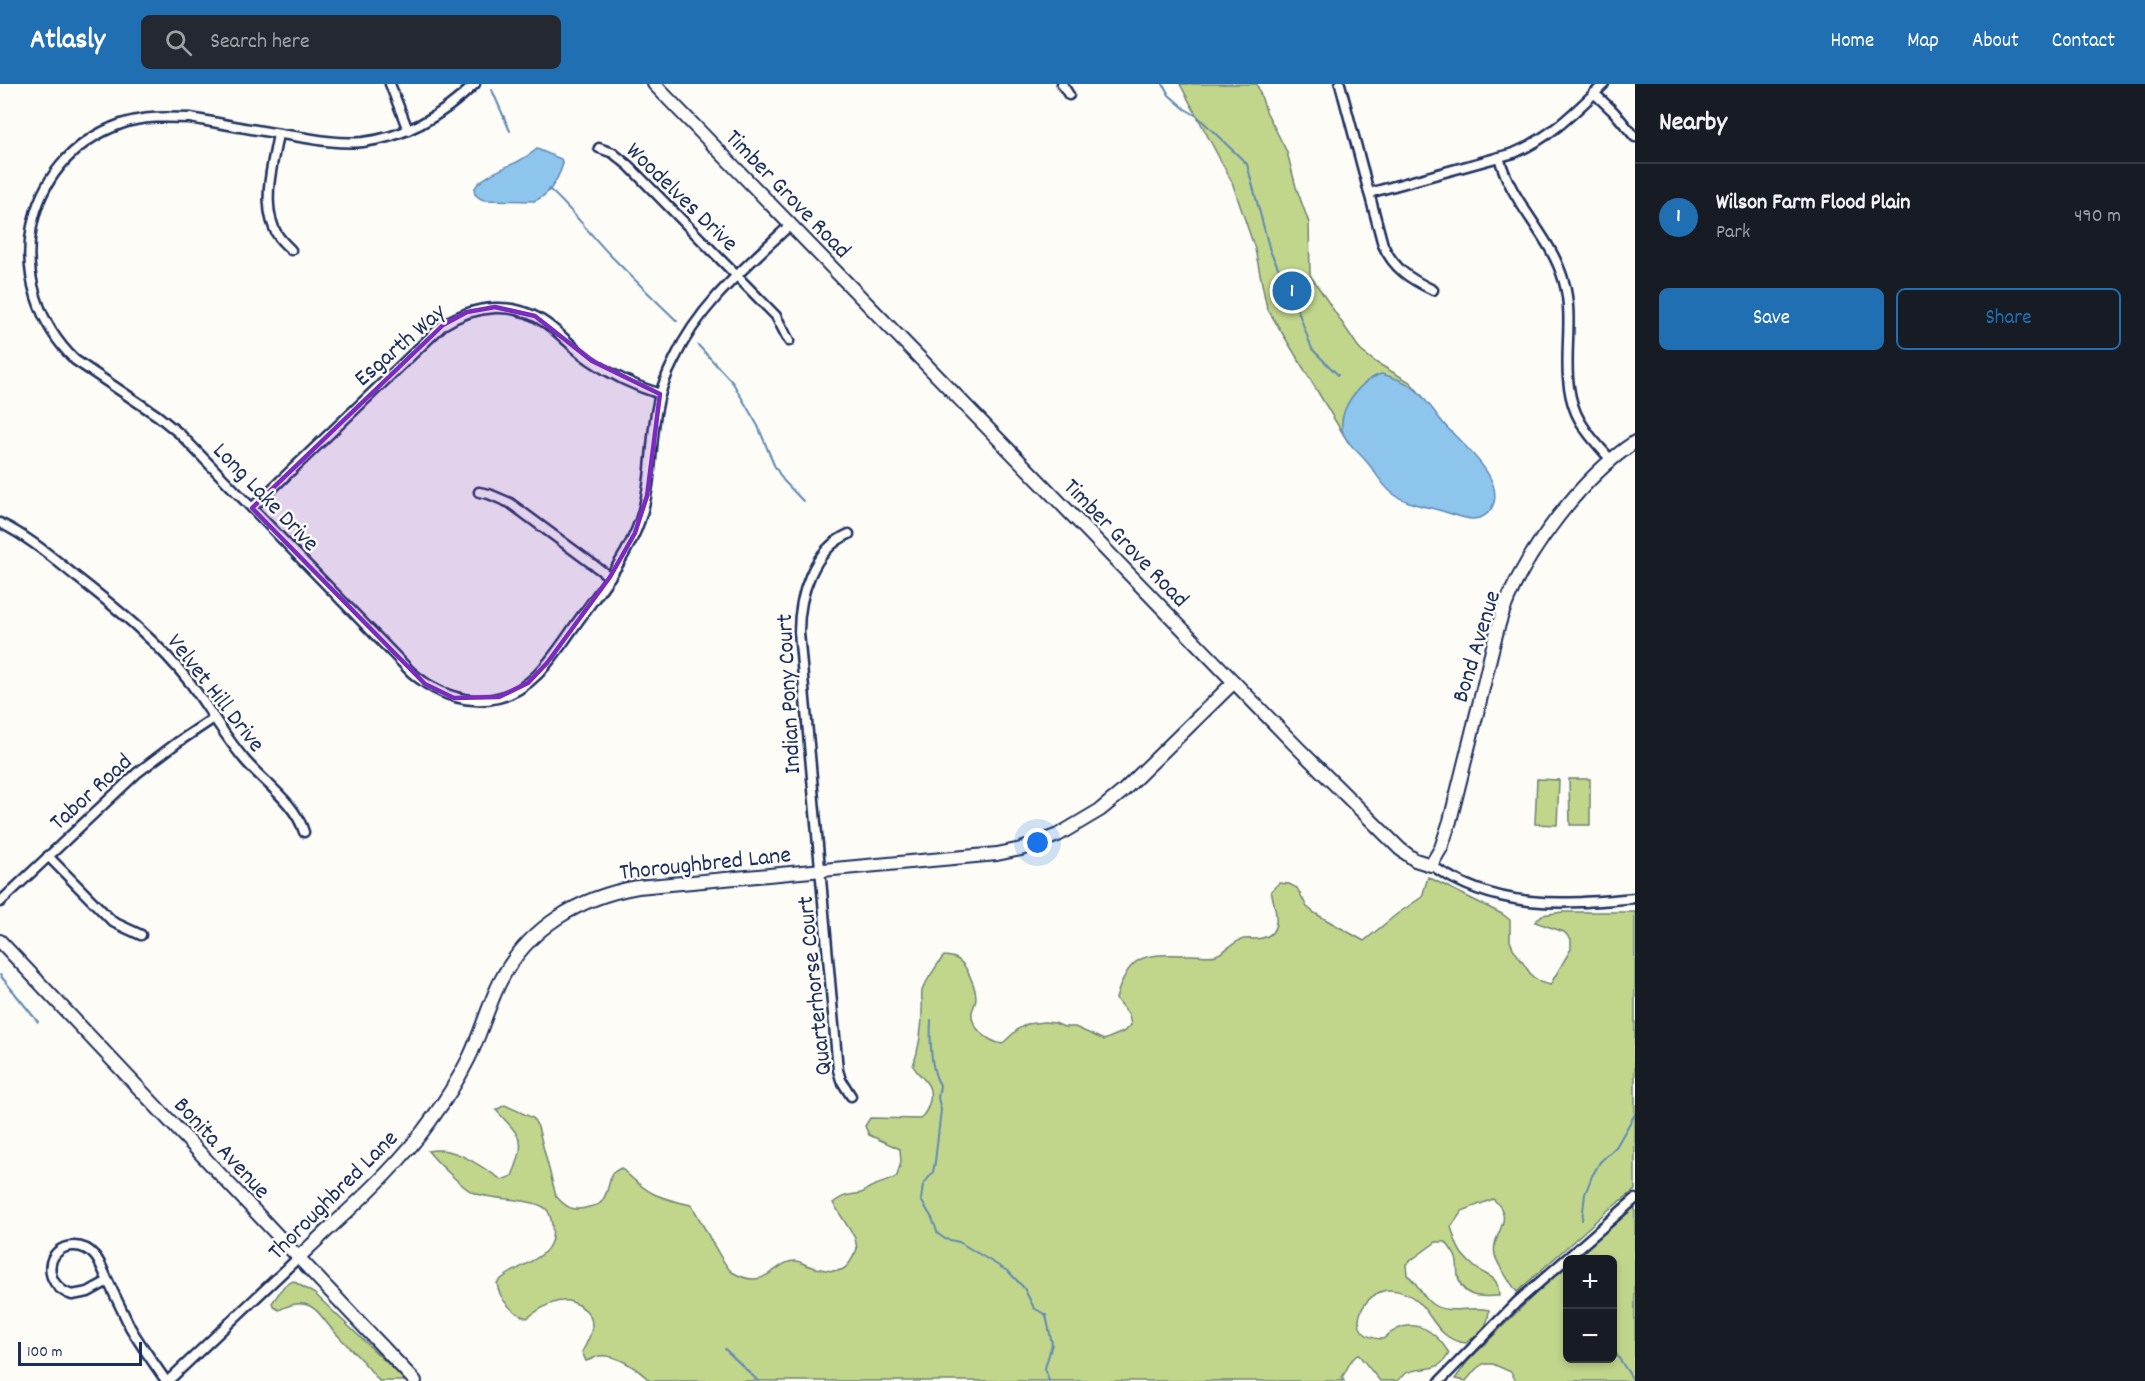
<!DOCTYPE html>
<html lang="en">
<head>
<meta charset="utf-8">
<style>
	:root { --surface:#171b24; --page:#242831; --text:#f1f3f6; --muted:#9ea1a6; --line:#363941; --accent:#1f6fb2 }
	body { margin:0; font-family:Dekko,sans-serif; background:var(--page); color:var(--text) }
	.controls { position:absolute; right:18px; bottom:18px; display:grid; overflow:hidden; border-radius:9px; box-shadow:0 3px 9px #0003 }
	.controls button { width:54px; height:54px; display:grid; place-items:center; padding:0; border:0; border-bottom:2px solid var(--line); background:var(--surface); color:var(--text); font:30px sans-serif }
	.scale { position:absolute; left:18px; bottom:15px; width:124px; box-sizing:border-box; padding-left:6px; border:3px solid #1b2f5e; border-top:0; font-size:16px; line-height:21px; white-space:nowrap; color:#1b2f5e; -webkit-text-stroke:4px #fdfcf7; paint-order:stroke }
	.you { position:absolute; left:1038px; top:759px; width:21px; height:21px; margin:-15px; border:4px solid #fff; border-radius:50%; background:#1a73e8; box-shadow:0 0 0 9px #1a73e833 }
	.badge { display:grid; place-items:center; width:39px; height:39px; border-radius:50%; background:var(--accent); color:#fff; font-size:20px; font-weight:700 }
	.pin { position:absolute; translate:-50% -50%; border:3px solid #fff; box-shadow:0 2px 6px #0006 }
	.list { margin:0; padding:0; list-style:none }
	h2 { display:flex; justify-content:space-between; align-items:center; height:78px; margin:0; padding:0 24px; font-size:26px }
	h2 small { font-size:20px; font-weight:400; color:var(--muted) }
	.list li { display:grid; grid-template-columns:39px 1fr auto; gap:18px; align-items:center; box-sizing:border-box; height:108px; padding:0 24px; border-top:2px solid var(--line) }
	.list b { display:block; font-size:22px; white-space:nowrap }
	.list p { margin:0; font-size:20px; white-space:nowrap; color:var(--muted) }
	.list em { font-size:20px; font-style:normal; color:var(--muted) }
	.actions { display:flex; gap:12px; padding:18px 24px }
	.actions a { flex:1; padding:14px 0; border:2px solid var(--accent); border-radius:9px; text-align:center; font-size:21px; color:var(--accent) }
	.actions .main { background:var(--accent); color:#fff }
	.icon { flex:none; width:33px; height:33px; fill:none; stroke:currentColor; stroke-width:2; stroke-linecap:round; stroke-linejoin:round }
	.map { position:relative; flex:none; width:1635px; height:1297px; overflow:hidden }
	header { display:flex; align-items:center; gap:36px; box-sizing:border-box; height:84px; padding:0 30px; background:var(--accent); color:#fff }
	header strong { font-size:28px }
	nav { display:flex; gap:33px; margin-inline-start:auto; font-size:21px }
	.search { width:420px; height:54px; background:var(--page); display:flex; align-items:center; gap:15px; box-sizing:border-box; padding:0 21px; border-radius:9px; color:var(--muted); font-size:22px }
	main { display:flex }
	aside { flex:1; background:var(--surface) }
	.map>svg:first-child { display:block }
</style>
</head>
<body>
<header>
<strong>Atlasly</strong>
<div class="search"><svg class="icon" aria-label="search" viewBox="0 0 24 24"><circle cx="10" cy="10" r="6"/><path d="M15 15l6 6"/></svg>Search here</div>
<nav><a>Home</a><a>Map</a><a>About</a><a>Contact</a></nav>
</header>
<main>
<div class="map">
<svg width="1635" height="1297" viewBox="0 0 1635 1297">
	<rect width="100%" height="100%" fill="#fdfcf7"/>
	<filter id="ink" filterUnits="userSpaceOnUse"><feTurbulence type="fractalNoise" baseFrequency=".0167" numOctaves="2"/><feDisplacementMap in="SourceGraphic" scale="12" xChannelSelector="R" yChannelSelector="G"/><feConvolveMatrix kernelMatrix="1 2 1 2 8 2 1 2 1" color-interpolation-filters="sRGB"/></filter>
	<g filter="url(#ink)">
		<g fill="#c2d68b" stroke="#6e8274" stroke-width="1.5">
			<polygon points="1180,0 1257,0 1266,27 1287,68 1296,103 1309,139 1310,191 1361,267 1377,279 1410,298 1423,313 1433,331 1386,388 1348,358 1267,224 1255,165 1232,98"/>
			<polygon points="1537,695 1559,696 1557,741 1535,740"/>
			<polygon points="1569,695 1590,695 1590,741 1570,741"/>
			<path d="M1428,793L1502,830L1510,836V857L1514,866L1532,892L1540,898L1550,901L1571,865V855L1564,848L1535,838L1542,831L1563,828H1635V1106L1607,1127L1517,1208C1511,1199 1497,1181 1495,1171C1490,1149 1518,1137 1493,1115L1462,1127L1451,1143C1454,1152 1456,1162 1462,1170C1466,1175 1472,1181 1476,1184C1491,1195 1498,1191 1499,1212C1481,1213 1462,1215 1458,1192C1457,1186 1458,1179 1456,1174C1454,1168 1449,1163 1446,1158H1436L1406,1180L1407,1191C1418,1198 1421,1212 1432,1220C1449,1232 1470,1221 1489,1226C1488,1245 1480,1248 1466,1259C1427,1255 1434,1210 1391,1206C1364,1204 1339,1254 1383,1255C1409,1231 1432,1242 1449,1269C1439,1289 1427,1282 1409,1288C1404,1289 1401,1294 1397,1297H1380L1358,1270L1351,1277L1342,1294L1344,1297H650C639,1286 616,1269 599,1272C595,1273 590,1276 586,1277L582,1268C591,1252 600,1234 580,1222C575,1219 568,1216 562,1217C549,1218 537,1227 527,1234C512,1229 499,1215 497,1199C510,1184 541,1178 549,1162C554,1154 553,1144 551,1135C550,1132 549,1129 548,1127C539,1113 489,1117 472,1108C461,1102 436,1077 428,1067C455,1061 481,1083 502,1096L512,1092C528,1055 521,1054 496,1026L505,1021L533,1034L538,1043L556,1112C566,1124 574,1128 589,1123C593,1122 596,1122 599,1120C607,1114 609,1098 612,1089L621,1084C648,1110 655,1113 691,1121C701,1135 722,1181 732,1188C767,1209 775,1176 796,1177C801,1177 804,1181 809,1182C817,1184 833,1189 841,1186C849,1183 853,1173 857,1165L855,1154L833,1119C845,1110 847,1112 861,1109C865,1108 865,1106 869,1104C878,1099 888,1098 897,1092L901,1078L900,1065L869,1051L865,1042L870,1034L920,1035C929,1026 935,1009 926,998C922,992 917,989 913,982C919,965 922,944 922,926C923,920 921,913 922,907C923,902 940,876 944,872C951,873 957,873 962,879C968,886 976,904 976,914C976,919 973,923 972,928C970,944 988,957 1002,960L1018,945L1027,940L1044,938L1055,939L1064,943H1075L1104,956L1123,948L1131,941L1129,931L1116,915C1129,865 1149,871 1193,871C1200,871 1210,873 1216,871C1226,868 1233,857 1244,855C1250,854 1256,856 1262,854C1285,849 1274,821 1271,807L1279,799L1289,800L1297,804L1307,823L1316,830L1364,857L1397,830L1422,813Z"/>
			<polygon points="1635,1122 1635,1297 1516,1297 1511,1288 1493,1280 1483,1280 1476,1285 1466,1297 1455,1295 1467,1278 1567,1178 1568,1274 1612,1274 1612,1176 1570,1175"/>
			<path d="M293,1197L315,1210L406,1297H379C365,1278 348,1263 332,1245C325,1238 320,1227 310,1222C299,1217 289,1221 279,1226L274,1223L272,1219L284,1202Z"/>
		</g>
		<g fill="#8dc5ec" stroke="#5f89b3" stroke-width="1.5">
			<path d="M537,65L561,75L563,80C558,95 549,112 534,117L484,116C452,104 508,82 517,78C524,74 531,70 537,65Z"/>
			<path d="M1382,290C1392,293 1402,296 1411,302C1425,312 1433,327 1444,340C1460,359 1509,396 1491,425C1479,443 1460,432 1442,427C1425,422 1406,420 1392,409C1381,400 1375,387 1366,377C1359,368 1347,360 1343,349C1336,327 1361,294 1382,290Z"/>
		</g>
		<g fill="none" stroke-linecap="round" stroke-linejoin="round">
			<g stroke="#5f89b3" stroke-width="2">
				<polyline points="1163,0 1169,11 1185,25 1197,32 1247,80 1270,167 1294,216 1312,265 1338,291"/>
				<polyline points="492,6 510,47"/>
				<path d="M549,105C573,126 591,152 613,174C634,195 655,216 677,237"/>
				<polyline points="698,261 733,299 758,342 774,381 783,396 803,417"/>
				<polyline points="0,891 38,938"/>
				<path d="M931,936C930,956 930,985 940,1001L938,1014L941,1026L935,1078L933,1088L923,1101L921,1116L932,1134L938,1150L945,1155L959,1158L1009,1188L1024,1204L1034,1224L1046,1231L1052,1260L1045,1284L1049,1297"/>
				<polyline points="1582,1136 1585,1110 1592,1092 1600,1078 1616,1063 1635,1030"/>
				<polyline points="1612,1264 1634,1297"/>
				<polyline points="725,1265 758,1297"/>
			</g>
			<g stroke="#1b2f5e" stroke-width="13">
				<g id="street">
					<polyline points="390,0 408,46"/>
					<path d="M475,0C444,30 407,53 363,58C340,60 317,56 294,52C259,47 225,40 190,34C167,33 144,32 121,40C19,76 0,203 75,276L158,332L180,350L411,588C449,621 499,629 537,591C555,573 569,549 584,529C605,500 628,471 640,436C652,401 650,365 656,329C659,310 666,291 675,274C700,220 748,181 790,141"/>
					<polyline points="1062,0 1069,11"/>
					<path d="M1340,0L1383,161C1394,185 1410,195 1433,206"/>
					<polyline points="1594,9 1614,28 1635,53"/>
					<path d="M278,50C273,79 262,115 274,144C277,153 284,159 291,166"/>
					<polyline points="599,64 613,69 629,82 776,232 789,257"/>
					<path d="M1499,73C1512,121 1551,151 1564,198C1576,240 1558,287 1576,329C1584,347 1598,361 1611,376"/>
					<path d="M1369,109L1514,69C1550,54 1576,27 1604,0"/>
					<polyline points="479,408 489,410 510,419 610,493"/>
					<path d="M252,424L443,241C475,221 515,216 547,240C562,251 574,265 590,276C611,291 635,302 660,310"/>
					<path d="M0,439C29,453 53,474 78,494C119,526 159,559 191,600C209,625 224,651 244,675C263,698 295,718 304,748"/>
					<path d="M849,450C813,465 799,512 799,548L838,986L841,996L851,1012"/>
					<polyline points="48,772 113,838 141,851"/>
					<path d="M1431,781C1496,826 1560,821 1635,814"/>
					<polyline points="0,818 137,689 178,658 214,634"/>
					<path d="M108,1197L88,1208L72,1211C41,1201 45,1162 74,1162C82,1162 90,1166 95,1172C101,1179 104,1189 108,1197C115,1212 123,1228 130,1243C141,1262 154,1279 166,1297"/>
					<polyline points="168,1297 298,1174"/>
					<polyline points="1440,1297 1517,1218 1635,1115"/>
				</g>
			</g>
			<g stroke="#1b2f5e" stroke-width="16">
				<g id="secondary">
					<path d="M654,0L1298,664L1400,765L1415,776L1431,781L1441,764L1450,737C1461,692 1473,646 1484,600C1490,575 1495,549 1504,525C1526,467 1583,392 1635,358"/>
					<polyline points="0,857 415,1297"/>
					<path d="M298,1174C343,1130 394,1089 431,1036C445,1017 458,996 469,974C481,949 488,922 500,898C528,843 580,813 638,803L997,770L1021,765L1058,751L1100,726L1122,708L1234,598"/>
				</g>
			</g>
			<use href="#street" stroke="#fdfcf7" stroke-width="8"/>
			<use href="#secondary" stroke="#fdfcf7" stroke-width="12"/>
		</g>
	</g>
	<path fill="#7b2cbf" fill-opacity="0.2" stroke="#7b2cbf" stroke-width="4.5" stroke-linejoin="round" d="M495,223L535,232L592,277L660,310L647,412L635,449L610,493L547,579L528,599L499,613L454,614L425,600L252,424L443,241L467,228Z"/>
	<g text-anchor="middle" stroke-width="5" stroke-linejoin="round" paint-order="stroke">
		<g font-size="24" fill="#1b2f5e" stroke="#fdfcf7">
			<text transform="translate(789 109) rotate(46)" y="8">Timber Grove Road</text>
			<text transform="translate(683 112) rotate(44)" y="8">Woodelves Drive</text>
			<text transform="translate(399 260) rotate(-41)" y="8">Esgarth Way</text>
			<text transform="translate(267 412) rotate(46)" y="8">Long Lake Drive</text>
			<text transform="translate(1127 458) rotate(46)" y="8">Timber Grove Road</text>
			<text transform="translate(1475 562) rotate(-73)" y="8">Bond Avenue</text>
			<text transform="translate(217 608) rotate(52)" y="8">Velvet Hill Drive</text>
			<text transform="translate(787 610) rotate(-93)" y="8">Indian Pony Court</text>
			<text transform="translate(90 707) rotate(-42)" y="8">Tabor Road</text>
			<text transform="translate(705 778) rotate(-6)" y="8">Thoroughbred Lane</text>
			<text transform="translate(813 902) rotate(-96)" y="8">Quarterhorse Court</text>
			<text transform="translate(223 1063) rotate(47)" y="8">Bonita Avenue</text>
			<text transform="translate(332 1110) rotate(-45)" y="8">Thoroughbred Lane</text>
		</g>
	</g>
</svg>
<div class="controls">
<button>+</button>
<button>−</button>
</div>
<div class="scale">100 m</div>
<div class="you"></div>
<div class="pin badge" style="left:1292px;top:207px">1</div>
</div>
<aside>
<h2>Nearby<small></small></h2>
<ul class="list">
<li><span class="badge">1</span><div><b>Wilson Farm Flood Plain</b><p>Park</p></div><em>490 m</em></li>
</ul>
<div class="actions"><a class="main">Save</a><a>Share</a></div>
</aside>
</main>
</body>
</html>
